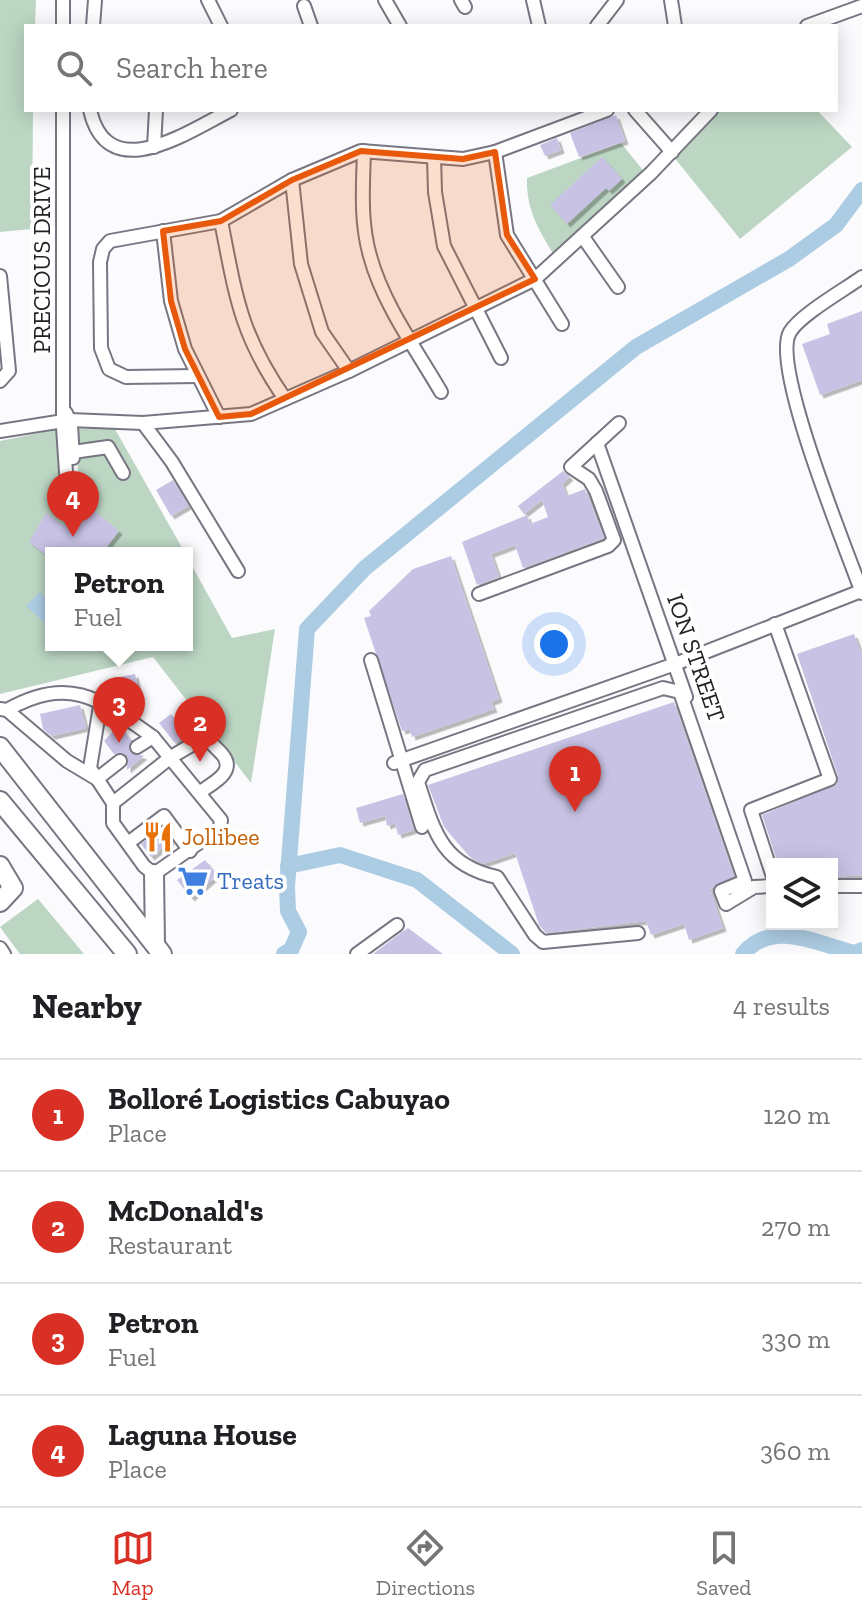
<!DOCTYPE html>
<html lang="en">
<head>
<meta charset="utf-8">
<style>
	:root { --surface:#fff; --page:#f2f2f2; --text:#202124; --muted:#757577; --line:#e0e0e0; --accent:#d93025 }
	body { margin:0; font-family:"Zilla Slab",serif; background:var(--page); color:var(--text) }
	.controls { position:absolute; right:24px; bottom:24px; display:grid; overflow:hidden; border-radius:0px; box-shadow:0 4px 20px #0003 }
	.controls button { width:72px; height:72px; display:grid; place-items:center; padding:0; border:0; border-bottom:2px solid var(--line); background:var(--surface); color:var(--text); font:40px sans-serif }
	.you { position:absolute; left:554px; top:644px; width:28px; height:28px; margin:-20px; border:6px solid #fff; border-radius:50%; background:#1a73e8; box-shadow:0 0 0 12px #1a73e833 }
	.badge { display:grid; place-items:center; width:52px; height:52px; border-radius:50%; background:var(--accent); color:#fff; font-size:26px; font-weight:700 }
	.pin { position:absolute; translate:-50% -66px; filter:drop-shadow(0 2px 4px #0008) }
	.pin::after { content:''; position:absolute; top:42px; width:28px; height:24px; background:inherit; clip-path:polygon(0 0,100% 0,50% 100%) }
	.popup { position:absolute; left:45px; top:547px; width:148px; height:104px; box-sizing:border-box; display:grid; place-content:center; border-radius:0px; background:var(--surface); filter:drop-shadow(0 2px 6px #0005); font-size:26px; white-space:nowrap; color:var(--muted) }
	.popup b { font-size:30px; color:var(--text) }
	.popup::after { content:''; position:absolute; left:50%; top:100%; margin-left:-16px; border:16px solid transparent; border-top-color:var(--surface) }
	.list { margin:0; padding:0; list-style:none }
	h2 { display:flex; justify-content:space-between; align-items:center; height:104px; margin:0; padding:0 32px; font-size:34px }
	h2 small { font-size:26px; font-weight:400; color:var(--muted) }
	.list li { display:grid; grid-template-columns:52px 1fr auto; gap:24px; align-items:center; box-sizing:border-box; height:112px; padding:0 32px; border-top:2px solid var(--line) }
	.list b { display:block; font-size:30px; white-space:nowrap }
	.list p { margin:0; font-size:26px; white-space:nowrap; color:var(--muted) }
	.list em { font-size:26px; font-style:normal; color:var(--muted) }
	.icon { flex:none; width:44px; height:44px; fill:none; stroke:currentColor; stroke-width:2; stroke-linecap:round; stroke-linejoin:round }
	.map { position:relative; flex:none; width:862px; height:954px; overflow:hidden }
	.search { position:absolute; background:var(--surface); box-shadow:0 4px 20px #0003; left:24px; right:24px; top:24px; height:88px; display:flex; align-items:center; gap:20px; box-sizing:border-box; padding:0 28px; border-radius:0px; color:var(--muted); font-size:30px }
	.sheet { height:552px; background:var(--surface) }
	nav { display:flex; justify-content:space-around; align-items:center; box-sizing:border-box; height:112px; border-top:2px solid var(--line); background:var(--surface); font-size:22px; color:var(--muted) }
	nav a { display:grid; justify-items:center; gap:4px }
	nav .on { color:var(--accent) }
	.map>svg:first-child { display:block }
</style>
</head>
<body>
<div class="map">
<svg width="862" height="954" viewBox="0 0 862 954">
	<defs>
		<filter id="shadow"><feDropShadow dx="3.5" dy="3.5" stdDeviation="0" flood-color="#0004"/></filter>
	</defs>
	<rect width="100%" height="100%" fill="#fbfbfd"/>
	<g fill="#bcd6c3">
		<polygon points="0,0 36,0 35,26 26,26 26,110 33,110 32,229 0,232"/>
		<polygon points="719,110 817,110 852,147 740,239 673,156"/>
		<path d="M621,143L646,174L556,258C539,231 526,210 527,178Z"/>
		<polygon points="74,428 115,429 185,553 51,553 51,645 187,645 187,557 232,638 275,629 251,783 153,657 0,694 0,441 59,429 63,484 79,481"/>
		<polygon points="38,899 84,954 20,954 0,927"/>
	</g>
	<polygon fill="#accce3" points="40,592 51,603 51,629 26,606"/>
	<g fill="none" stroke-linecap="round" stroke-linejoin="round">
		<g stroke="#accce3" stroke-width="16">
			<polyline points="288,866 340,855 417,880 512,954"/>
			<polyline points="284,954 291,950 299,932 288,911 287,887 307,629 365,568 636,347 789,259 836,225 862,190"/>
			<path d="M743,954C772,919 816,943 854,953L862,950"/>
		</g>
	</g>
	<g fill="#c8c3e5" filter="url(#shadow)">
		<polygon points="616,115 625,141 579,157 570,133"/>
		<polygon points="557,138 561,150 545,156 540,145"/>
		<polygon points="602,157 622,179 609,191 606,188 567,224 550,205"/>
		<polygon points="862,311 862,380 820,395 802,344 830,334 827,324"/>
		<polygon points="563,471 570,477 562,484 567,496 585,489 604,538 523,568 515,545 491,554 499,577 477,585 462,542 527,515 530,524 548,517 542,500 524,514 518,506"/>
		<polygon points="173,480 188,506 171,516 156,490"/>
		<polygon points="91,508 119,531 102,553 51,553 51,559 29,542 46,513 63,525 80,523"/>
		<polygon points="451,556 499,699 491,702 494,709 412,737 410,729 402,731 364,618 371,616 369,611 413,569"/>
		<polygon points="854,634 862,656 862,875 832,877 832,864 778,864 762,815 837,784 838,776 797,654"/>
		<polygon points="135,674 138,688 116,692 114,678"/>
		<polygon points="674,702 734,876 710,889 723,928 689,940 684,924 651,935 646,921 546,933 539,925 515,853 483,864 469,856 444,827 428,785"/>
		<polygon points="80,705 86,728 52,736 43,729 40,714"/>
		<polygon points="171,714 187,734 175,743 159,723"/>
		<polygon points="119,725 131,740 130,752 144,756 127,770 127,755 114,754 104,741"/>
		<polygon points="403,794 414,830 398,835 395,823 387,826 385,816 360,823 356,808"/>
		<polygon points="162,829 171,841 151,857 141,844"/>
		<polygon points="205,860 217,875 191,898 177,880"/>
		<polygon points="408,928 443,954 373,954 402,932"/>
	</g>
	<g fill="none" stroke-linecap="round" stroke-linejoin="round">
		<g stroke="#787682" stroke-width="16">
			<g id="minor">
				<polyline points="63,0 63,26"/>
				<polyline points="208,0 221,26"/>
				<polyline points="385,0 400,26"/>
				<polyline points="461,0 465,7"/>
				<polyline points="533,0 539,26"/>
				<polyline points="671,0 675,26"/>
				<polyline points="304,6 311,26"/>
				<polyline points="93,26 95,0"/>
				<polyline points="597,26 617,0"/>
				<polyline points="807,26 862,6"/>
				<polyline points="63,110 63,427 67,487"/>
				<path d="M90,110C108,188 189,131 231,110"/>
				<polyline points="635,110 672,152"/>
				<polyline points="154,147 156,110"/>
				<path d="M364,151C363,186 360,221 370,256C383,304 416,349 441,392"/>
				<polyline points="495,152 507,235 562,324"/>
				<polyline points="434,157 435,192 444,246 501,358"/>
				<polyline points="292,180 361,151 463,159 495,152 607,110"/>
				<polyline points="221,221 292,180 301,264 322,332 349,371"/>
				<polyline points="163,231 171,301 185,349 219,417"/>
				<polyline points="583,237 618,287"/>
				<polyline points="0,276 9,371 0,381"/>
				<path d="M862,277C844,290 800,315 790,332C770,365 847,550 862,593"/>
				<path d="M197,376L126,377L109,369L101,348L100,262L103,249L110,241L221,221C236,297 240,334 285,399"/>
				<polyline points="66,413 71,425 73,458"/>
				<polyline points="143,423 172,462 238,571"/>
				<polyline points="0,431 70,420 143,423 251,414 349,371 535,279 651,173 711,110"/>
				<polyline points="597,443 686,697"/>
				<polyline points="73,452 108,447 123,473"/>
				<circle cx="73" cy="499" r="13"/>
				<polyline points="479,594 608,546 614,540 596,491 589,479 571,467 619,423"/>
				<polyline points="371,660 422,827"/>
				<polyline points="101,700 90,768 113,803 113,823 144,866 154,874 220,828 221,820 153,737"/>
				<path d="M0,709L7,710C70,674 101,700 153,737L137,747"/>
				<polyline points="7,710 67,761 97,779 120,761"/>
				<polyline points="394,763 675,664 861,591"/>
				<path d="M113,803L171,757L202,739C212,742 215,747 222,754C237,772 213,783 200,792"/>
				<polyline points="128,843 164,816 190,851"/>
				<polyline points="772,874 751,810 830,779 775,624"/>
				<polyline points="832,886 862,886"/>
				<path d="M638,933L543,942L535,935L497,877C442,865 434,832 418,782L425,770L663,688L680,692L745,881L721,891L726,904L754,887L772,886"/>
				<polyline points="0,948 4,954"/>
				<polyline points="357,954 397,925"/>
			</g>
		</g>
		<g stroke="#787682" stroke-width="22">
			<g id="highway">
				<polyline points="0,747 162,954"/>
				<polyline points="0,801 127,954"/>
				<polyline points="0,866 13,888 0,902"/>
				<polyline points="154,874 155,944"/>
			</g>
		</g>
		<use href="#minor" stroke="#fff" stroke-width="12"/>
		<use href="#highway" stroke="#fff" stroke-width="18"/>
	</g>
	<path fill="#e8590c" fill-opacity="0.2" stroke="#e8590c" stroke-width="6" stroke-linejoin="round" d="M361,151L463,159L495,152L507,235L535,279L251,414L219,417L185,349L171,301L163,231L221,221L292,180Z"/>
	<defs>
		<g id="restaurant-bare" transform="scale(2.4)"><path d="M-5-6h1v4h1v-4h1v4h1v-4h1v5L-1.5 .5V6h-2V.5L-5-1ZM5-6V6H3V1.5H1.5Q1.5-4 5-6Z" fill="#e8710a" stroke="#fff" stroke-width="2.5" paint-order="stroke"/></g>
		<g id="supermarket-bare" transform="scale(2.4)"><path d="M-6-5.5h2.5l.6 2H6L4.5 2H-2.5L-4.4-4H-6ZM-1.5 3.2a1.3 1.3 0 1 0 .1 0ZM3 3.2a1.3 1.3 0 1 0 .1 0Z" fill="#3f7fe0" stroke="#fff" stroke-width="2.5" paint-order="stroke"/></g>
	</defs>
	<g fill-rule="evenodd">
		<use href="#restaurant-bare" x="158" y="837"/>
		<use href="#supermarket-bare" x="193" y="881"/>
	</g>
	<g text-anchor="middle" stroke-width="8" stroke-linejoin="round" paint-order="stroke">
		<g font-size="24" fill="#222126" stroke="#fff">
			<text transform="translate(42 260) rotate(-90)" y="8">PRECIOUS DRIVE</text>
			<text transform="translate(696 658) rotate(71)" y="8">ION STREET</text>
		</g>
		<g font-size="24" fill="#c56008" stroke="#fff" text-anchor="start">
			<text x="182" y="845">Jollibee</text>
		</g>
		<g font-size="24" fill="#366cbe" stroke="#fff" text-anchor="start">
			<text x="217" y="889">Treats</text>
		</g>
	</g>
</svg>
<div class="controls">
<button><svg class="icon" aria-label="layers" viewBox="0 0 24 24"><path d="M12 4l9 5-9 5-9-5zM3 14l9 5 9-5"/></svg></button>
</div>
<div class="you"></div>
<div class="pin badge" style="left:575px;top:812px">1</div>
<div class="pin badge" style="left:200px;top:762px">2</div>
<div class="pin badge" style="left:119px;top:743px">3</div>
<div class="popup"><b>Petron</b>Fuel</div>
<div class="pin badge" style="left:73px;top:537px">4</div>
<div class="search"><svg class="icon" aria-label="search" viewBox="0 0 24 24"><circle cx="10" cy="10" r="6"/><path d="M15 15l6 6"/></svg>Search here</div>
</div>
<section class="sheet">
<h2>Nearby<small>4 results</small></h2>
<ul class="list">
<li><span class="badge">1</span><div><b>Bolloré Logistics Cabuyao</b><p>Place</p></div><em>120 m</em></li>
<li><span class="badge">2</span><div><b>McDonald's</b><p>Restaurant</p></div><em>270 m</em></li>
<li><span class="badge">3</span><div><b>Petron</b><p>Fuel</p></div><em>330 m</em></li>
<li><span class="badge">4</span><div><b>Laguna House</b><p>Place</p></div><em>360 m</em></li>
</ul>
</section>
<nav>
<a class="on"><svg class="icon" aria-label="map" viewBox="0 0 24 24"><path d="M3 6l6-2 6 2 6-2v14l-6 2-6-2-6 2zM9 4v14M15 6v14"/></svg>Map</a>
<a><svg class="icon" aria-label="directions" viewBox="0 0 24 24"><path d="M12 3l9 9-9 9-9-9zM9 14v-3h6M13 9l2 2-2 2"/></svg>Directions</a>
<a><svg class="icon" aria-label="saved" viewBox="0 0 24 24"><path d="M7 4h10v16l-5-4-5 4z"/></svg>Saved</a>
</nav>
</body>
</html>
